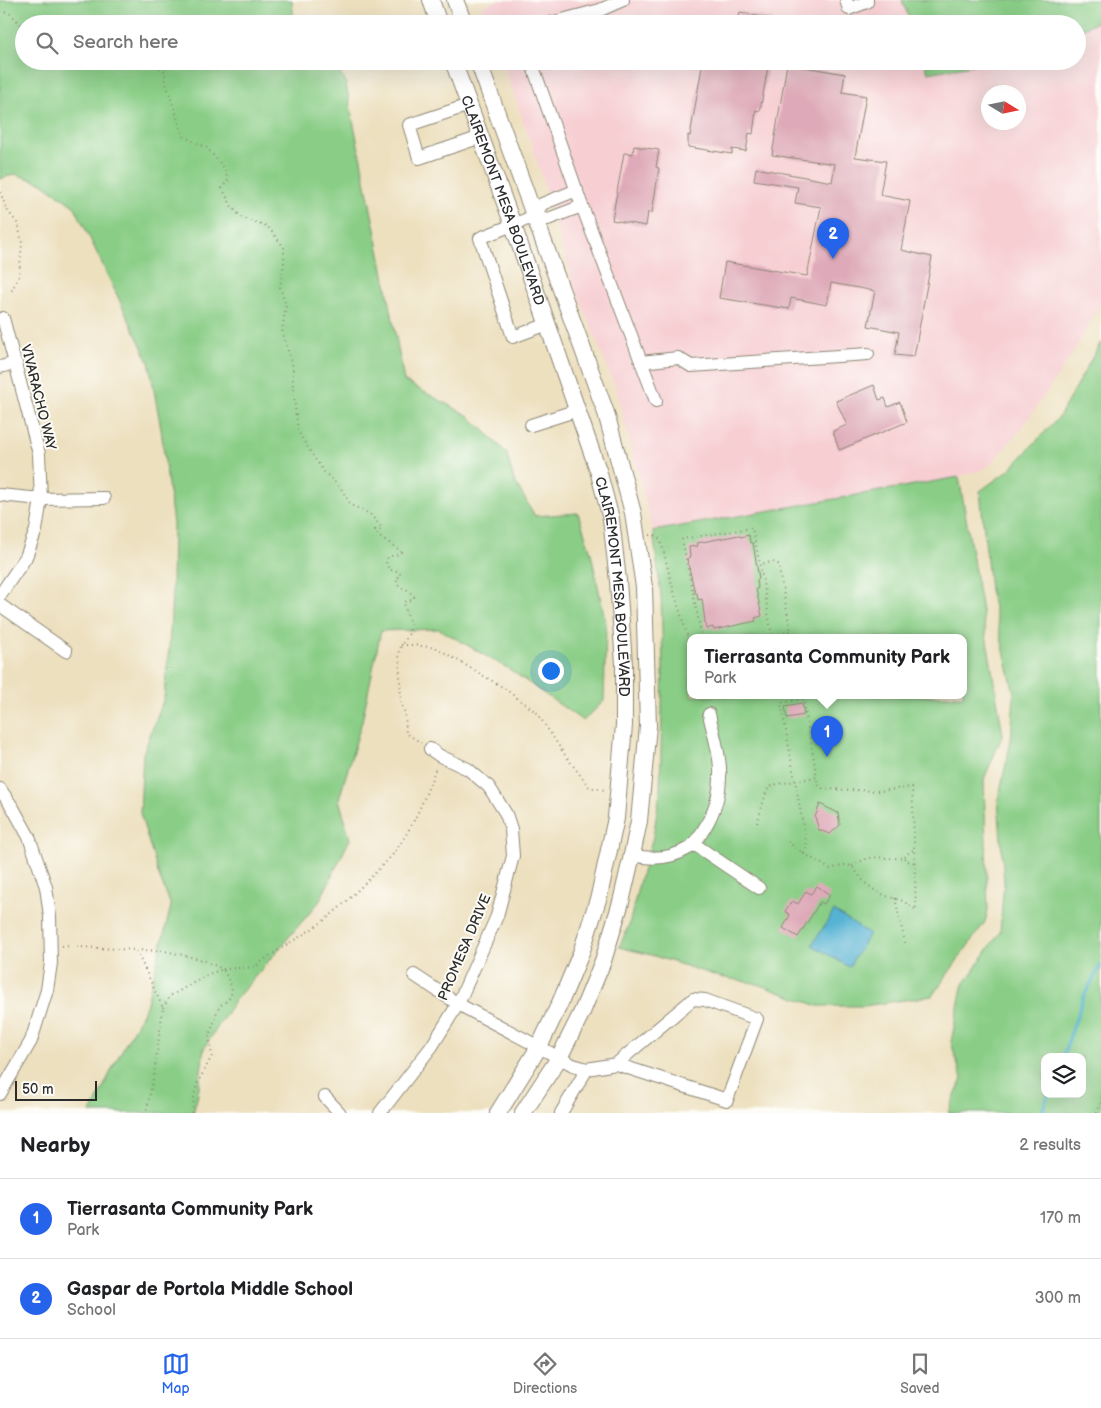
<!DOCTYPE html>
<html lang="en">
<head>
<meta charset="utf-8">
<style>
	:root { --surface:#fff; --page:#f6f6f6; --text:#202124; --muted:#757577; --line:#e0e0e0; --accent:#2563eb }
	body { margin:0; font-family:"Balsamiq Sans",sans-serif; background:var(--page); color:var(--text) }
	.controls { position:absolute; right:15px; bottom:15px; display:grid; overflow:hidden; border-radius:10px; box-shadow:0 5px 20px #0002 }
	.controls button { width:45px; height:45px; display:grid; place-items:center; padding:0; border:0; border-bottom:1px solid var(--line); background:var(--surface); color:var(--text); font:25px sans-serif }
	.compass { position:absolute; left:981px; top:85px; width:45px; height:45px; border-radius:50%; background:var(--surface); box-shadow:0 5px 20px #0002; rotate:100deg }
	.scale { position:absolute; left:15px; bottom:12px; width:82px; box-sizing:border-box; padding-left:5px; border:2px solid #2b2b2b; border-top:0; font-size:14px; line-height:18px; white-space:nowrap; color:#2b2b2b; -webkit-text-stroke:4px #fdfcf7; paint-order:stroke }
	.you { position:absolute; left:550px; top:670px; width:18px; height:18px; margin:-12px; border:4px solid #fff; border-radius:50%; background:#1a73e8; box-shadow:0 0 0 8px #1a73e833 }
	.badge { display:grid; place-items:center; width:32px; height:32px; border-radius:50%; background:var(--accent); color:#fff; font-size:16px; font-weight:700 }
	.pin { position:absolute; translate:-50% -41px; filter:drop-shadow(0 1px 2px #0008) }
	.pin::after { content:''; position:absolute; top:26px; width:18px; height:15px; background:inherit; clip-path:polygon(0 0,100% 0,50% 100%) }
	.popup { position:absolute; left:687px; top:634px; width:280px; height:65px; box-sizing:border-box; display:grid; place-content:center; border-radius:10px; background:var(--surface); filter:drop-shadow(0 1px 4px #0005); font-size:16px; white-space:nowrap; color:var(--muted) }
	.popup b { font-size:19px; color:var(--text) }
	.popup::after { content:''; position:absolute; left:50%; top:100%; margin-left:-10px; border:10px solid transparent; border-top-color:var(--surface) }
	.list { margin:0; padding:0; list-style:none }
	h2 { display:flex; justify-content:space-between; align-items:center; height:65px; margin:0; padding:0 20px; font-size:21px }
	h2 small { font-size:16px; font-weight:400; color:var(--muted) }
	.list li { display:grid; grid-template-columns:32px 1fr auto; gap:15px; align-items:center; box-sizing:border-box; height:80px; padding:0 20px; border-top:1px solid var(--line) }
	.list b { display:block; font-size:19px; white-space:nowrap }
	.list p { margin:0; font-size:16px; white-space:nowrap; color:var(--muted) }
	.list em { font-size:16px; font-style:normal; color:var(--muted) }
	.icon { flex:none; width:28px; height:28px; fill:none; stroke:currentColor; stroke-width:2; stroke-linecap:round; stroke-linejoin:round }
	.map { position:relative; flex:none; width:1101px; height:1113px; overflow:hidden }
	.search { position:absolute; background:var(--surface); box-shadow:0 5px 20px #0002; left:15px; right:15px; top:15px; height:55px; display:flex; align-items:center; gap:12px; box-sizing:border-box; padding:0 18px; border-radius:28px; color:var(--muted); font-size:19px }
	.sheet { height:225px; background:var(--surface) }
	nav { display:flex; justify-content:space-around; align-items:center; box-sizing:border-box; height:70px; border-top:1px solid var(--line); background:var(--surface); font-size:14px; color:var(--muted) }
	nav a { display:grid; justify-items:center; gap:2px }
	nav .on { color:var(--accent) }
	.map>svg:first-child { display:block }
</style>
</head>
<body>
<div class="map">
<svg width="1101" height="1113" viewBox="0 0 1101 1113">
	<rect width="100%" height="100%" fill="#fdfcf7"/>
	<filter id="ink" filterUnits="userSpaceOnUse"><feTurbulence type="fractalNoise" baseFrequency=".02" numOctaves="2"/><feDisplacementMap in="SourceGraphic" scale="10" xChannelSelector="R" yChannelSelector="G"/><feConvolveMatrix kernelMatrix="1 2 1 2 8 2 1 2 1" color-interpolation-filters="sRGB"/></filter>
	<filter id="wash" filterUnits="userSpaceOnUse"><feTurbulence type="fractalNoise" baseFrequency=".0096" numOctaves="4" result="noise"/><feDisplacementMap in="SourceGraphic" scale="20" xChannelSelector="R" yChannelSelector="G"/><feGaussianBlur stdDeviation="1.12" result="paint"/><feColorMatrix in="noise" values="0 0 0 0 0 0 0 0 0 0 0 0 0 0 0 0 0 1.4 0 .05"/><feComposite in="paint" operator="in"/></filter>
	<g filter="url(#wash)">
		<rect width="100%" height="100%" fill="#ede0bf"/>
		<path fill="#f7cfd3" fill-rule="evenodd" d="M500,0H1101V303L1069,359L1023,427L987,468L959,477L653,531L616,389L572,280L536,158L502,61H1077V24H488L481,6ZM988,92H1018V122H988Z"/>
		<g fill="#89cd86" stroke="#5a7c58" fill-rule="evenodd">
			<polygon points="0,0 292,0 294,24 24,24 24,61 328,61 345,80 390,304 404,381 469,416 506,452 514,480 535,516 578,513 591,553 606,624 604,701 583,721 509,669 439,629 381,631 362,721 339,799 350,839 319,902 235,1000 204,1048 198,1095 193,1113 91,1113 112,1069 146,1006 171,906 159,876 140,813 143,754 164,698 169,649 172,596 173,524 161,429 149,362 75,207 42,183 15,174 0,179"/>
			<polygon points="902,0 1101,0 1101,13 1097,22 1077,31 1077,24 911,24"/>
			<polygon points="924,61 993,61 928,73"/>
			<path d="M1101,342V1113H948L962,1079L951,1042L962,987L1000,932L1004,881L998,800L1011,741L1014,694L990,590L980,491L1009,470L1059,417ZM1045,1057H1082V1094H1045Z"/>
			<path d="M959,477L1003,734L984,779L988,910L985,922L932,996L864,1006H818L754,983L720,977L651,955L619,947L629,925L640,879L653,837L660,792L663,665L661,596L653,531ZM691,638H963V696H691Z"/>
		</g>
		<polygon fill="#56b3d4" stroke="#406f80" points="834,911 869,934 849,967 812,945"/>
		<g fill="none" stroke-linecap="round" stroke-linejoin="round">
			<g stroke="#56b3d4" stroke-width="3">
				<polyline points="1063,1057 1083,998 1099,968 1101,966"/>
				<polyline points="1041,1113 1049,1094"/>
			</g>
		</g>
		<g id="blocks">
			<g fill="#dea9b8">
				<polygon points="740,12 774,20 774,24 738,24"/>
				<polygon points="703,61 769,61 760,111 756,110 753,134 749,133 746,151 732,149 732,154 688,147 688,135 690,136"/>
				<polygon points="787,64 845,74 842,92 866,96 855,157 886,161 880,195 910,201 901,250 932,257 914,357 895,355 899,332 868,326 875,291 831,283 827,305 791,298 789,309 719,298 725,262 807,276 821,207 795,203 798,187 754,180 756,168 832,182 835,164 772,155"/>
				<polygon points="634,146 659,150 656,167 659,168 652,213 648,212 646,226 612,220 624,153 633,154"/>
				<polygon points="874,385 879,400 885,398 888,407 900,402 907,422 839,450 833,431 847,425 836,401"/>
				<polygon points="739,535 740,537 749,535 750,543 753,543 759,579 757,580 758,588 756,589 762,616 755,618 756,621 714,630 713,627 706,629 702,599 698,600 697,593 695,593 687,559 690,557 689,547 698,546 697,543"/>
				<polygon points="802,703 804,715 787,718 785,706"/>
				<polygon points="820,804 838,813 840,825 830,834 819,830 815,817"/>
				<polygon points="817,886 830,895 824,904 820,902 798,937 783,928 790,915 785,911 792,901 798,904 806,891 811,894"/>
			</g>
		</g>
	</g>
	<g filter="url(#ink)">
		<use href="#blocks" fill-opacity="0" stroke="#8c8675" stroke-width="1"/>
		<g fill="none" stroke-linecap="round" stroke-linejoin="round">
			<g stroke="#8c8675" stroke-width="14">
				<g id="minor">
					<polyline points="846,0 849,9 867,2 867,0"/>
					<polyline points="547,24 600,10 623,0"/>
					<polyline points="531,61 582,206 656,401"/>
					<polyline points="469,105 409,125 419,158 481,137"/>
					<polyline points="535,216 542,204 577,190"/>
					<polyline points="548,324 513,337 480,238 535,216 548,219 582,206"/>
					<polyline points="641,362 678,358 691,366 868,354"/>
					<polyline points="0,367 16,363"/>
					<polyline points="531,425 578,410"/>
					<polyline points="0,495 41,499 104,498"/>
					<polyline points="0,595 26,557 36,530 41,499 39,454 3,318"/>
					<polyline points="0,605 66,651"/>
					<polyline points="0,789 13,808 29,837 46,887 50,916 51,963 47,990 31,1041 0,1094"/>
					<polyline points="694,844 759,888"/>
					<path d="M632,855C652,860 671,859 689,848C694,845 697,839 701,834C715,812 721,794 720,768C719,750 713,732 709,714"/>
					<polyline points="414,975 458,1004 573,1065 587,1069 616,1064 693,999 705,1000 757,1019 727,1100 616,1064"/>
					<polyline points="325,1097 340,1113"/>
					<polyline points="380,1113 432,1046 458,1004 497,916 513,856 511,829 506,814 489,787 468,769 440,756 430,749"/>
					<polyline points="561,1113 587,1069"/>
				</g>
			</g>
			<g stroke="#8c8675" stroke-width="18">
				<g id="major">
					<polyline points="431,0 439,24"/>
					<polyline points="455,0 464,24"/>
					<path id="s1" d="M453,61L513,225L598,470L611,519L618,581L624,664V725L616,818L599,896L581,953L560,1003L539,1047L498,1113"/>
					<polyline points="478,61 606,413 633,513 644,587 648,726 639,821 632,855 621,902 603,961 582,1012 559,1058 523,1113"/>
				</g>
			</g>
			<g stroke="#8c8675" stroke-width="2" stroke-dasharray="1 4" stroke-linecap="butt">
				<polyline points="0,11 11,14 24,28"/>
				<path d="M59,61C70,68 78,69 89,61"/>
				<path d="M146,61L165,71V80L183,136L207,148L224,168L228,180L222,188L232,207L242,218L267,226L284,247V263L280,287L286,306L282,330L293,368V385L296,417L299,433L315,459L324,472L340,487L351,505L370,514L382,528L380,530H375C380,541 393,543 401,552L399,554L388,557L386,564L390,570L398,571L401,575L396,579L399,587L408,590L414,597L411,600L404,602C405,611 412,623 409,633C407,639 401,644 399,651L401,703L405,713L406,733L421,743"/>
				<polyline points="0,192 7,210 18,224 22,243 19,276 10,294"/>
				<polyline points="650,535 655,535 659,539 662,545 672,585 691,648"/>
				<polyline points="790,631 772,636 760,564 773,562 778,564 792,638"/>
				<polyline points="702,638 682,539 752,528 760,564"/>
				<polyline points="401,645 414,645 437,648 504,688 537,713 565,755 589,787 605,790"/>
				<path d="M757,823L767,790L773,785L817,777C817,783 818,786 824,789L880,791L912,787L913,808L916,910L903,901L887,896L877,892L865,883L852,866L845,865L830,869L803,853L788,842"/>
				<polyline points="803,853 807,847 781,703 803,699 817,777"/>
				<polyline points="904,858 908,861 915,863"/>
				<path d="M852,866C873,852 881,860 904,858L910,851L914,850"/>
				<polyline points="895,898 905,943"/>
				<polyline points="62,946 136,950 163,1008 154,1074 146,1113"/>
				<path d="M136,950L165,951L187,956L203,960L223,969L255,967C275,950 300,938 322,922C341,908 358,890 375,873C382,865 391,858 396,850C414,825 426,796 436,767"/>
				<polyline points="163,1008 170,996 209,974 223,969 232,987 231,995 228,1000 221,1005 217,1011 214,1022 209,1037 212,1056 197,1084 194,1097 192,1113"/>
				<polyline points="1096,1113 1101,1103"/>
			</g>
			<use href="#minor" stroke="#fff" stroke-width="12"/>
			<use href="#major" stroke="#fff" stroke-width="16"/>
		</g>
	</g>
	<g text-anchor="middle" stroke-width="4" stroke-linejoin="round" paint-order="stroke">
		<g font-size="14" fill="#2b2b2b" stroke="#fdfcf7">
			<text dy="5" stroke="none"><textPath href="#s1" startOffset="148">CLAIREMONT MESA BOULEVARD</textPath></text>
			<text transform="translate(39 397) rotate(76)" y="5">VIVARACHO WAY</text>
			<text dy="5" stroke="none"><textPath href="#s1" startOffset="552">CLAIREMONT MESA BOULEVARD</textPath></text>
			<text transform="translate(464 947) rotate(-67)" y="5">PROMESA DRIVE</text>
		</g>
	</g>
</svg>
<div class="controls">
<button><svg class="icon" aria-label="layers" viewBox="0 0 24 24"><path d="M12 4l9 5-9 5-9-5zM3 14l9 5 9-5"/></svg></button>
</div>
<svg class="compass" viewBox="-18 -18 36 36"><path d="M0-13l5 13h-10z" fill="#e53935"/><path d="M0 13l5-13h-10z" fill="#757577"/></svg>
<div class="scale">50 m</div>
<div class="you"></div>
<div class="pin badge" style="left:827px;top:757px">1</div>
<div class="popup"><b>Tierrasanta Community Park</b>Park</div>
<div class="pin badge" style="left:833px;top:259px">2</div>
<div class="search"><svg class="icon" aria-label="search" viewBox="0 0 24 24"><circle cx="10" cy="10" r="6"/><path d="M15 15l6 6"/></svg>Search here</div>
</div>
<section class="sheet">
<h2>Nearby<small>2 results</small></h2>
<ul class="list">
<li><span class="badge">1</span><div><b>Tierrasanta Community Park</b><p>Park</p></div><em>170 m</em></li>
<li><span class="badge">2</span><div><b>Gaspar de Portola Middle School</b><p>School</p></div><em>300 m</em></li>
</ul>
</section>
<nav>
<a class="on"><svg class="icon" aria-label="map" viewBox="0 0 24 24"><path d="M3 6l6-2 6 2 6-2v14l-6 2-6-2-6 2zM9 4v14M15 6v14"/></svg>Map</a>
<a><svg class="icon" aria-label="directions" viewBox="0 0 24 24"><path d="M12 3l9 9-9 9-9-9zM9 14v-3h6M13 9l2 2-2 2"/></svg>Directions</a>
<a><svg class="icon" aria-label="saved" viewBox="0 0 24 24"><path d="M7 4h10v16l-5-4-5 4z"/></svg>Saved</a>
</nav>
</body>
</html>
